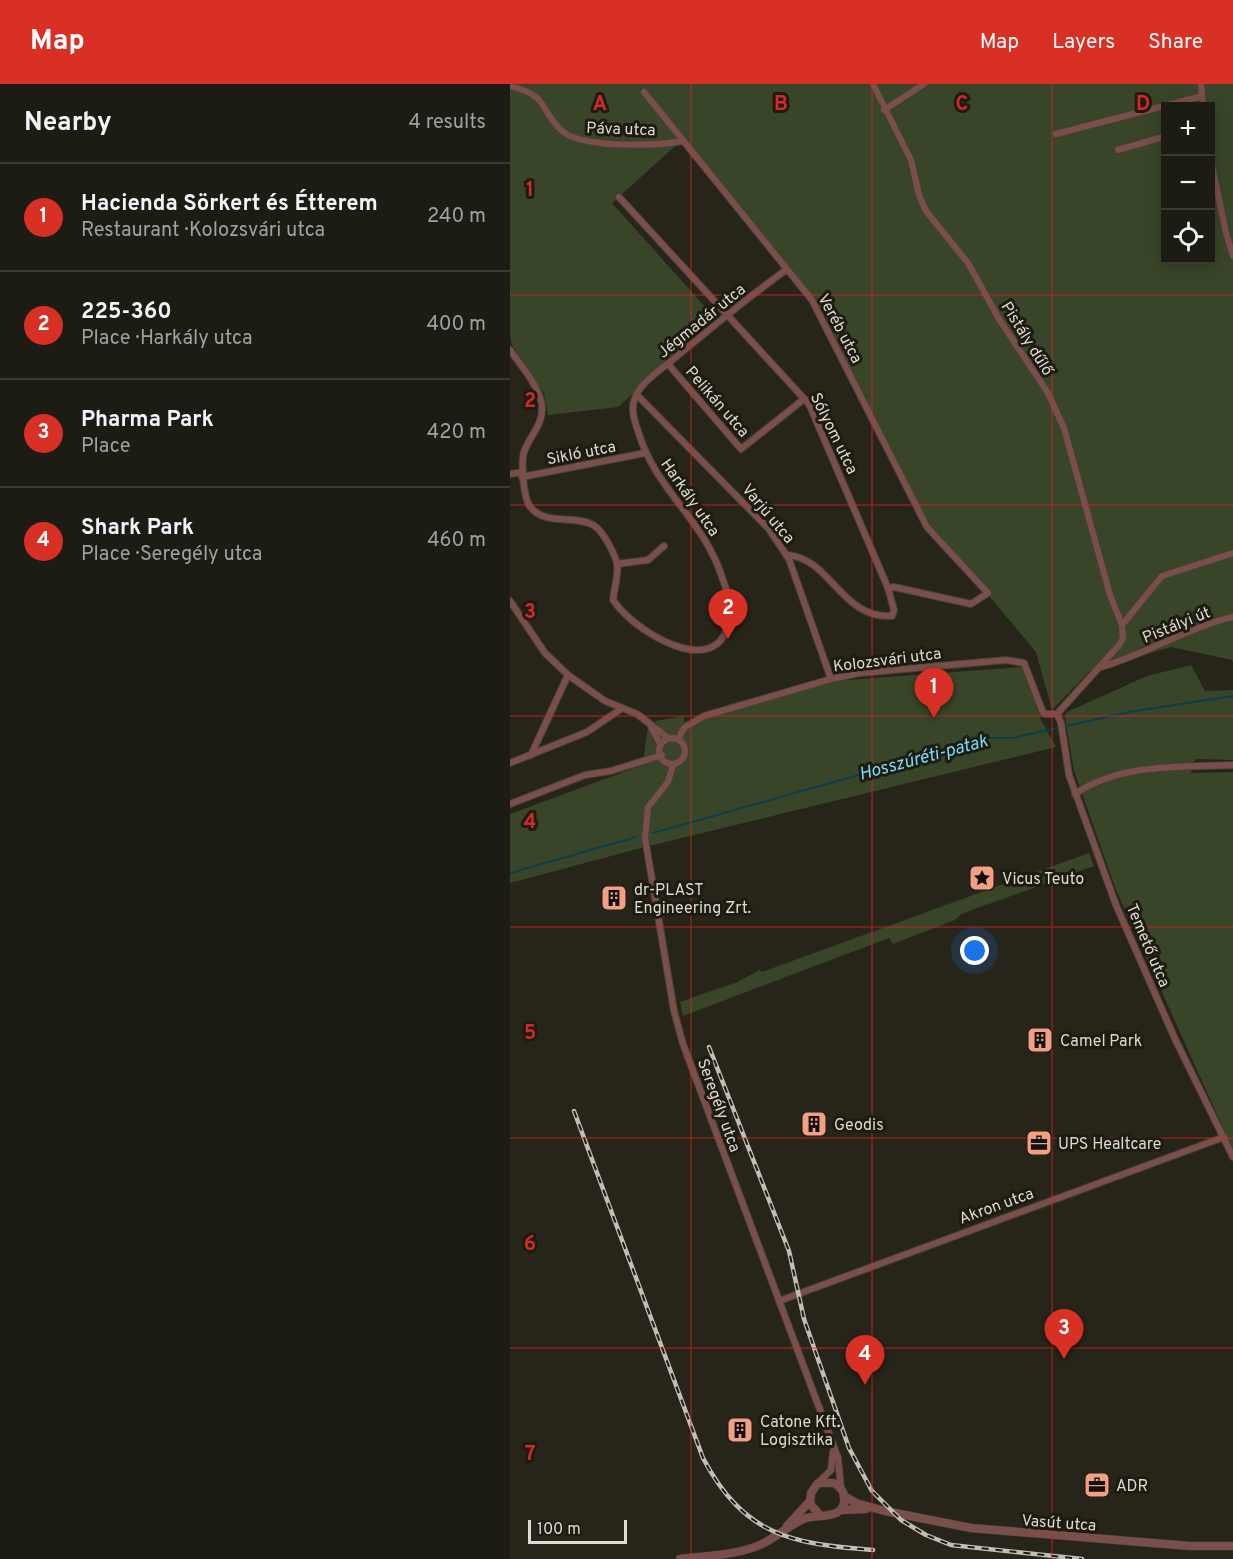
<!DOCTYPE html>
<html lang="en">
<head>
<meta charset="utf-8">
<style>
	:root { --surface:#1d1c14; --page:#2a2922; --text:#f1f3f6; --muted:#a0a1a0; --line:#3b3a34; --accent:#d93025 }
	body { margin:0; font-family:Overpass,sans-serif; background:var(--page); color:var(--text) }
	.controls { position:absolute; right:18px; top:18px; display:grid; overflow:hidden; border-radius:0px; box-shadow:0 3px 15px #0003 }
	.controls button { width:54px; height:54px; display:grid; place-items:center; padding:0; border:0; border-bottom:2px solid var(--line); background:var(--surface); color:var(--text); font:30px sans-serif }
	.scale { position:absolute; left:18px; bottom:15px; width:99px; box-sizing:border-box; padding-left:6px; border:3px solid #dcdad3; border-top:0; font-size:16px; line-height:21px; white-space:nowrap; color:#dcdad3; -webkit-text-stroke:4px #1e1b10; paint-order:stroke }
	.you { position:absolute; left:465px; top:867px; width:21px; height:21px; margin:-15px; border:4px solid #fff; border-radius:50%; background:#1a73e8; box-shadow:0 0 0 9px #1a73e833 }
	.badge { display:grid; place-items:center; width:39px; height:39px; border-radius:50%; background:var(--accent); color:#fff; font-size:20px; font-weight:700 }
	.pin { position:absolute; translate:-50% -50px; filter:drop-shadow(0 2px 3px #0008) }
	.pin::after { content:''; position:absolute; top:32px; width:21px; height:18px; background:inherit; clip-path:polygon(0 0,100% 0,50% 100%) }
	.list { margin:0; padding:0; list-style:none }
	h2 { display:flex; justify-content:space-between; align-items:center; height:78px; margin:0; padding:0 24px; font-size:26px }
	h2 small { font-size:20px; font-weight:400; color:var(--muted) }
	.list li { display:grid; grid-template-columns:39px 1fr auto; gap:18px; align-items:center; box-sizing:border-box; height:108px; padding:0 24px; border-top:2px solid var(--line) }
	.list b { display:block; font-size:22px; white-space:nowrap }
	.list p { margin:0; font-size:20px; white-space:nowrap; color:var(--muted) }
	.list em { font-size:20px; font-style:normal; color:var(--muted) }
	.icon { flex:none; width:33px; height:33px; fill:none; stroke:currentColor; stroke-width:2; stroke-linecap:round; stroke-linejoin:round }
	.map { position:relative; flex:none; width:723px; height:1475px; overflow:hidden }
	header { display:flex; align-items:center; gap:36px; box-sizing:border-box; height:84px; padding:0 30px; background:var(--accent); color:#fff }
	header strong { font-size:28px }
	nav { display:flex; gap:33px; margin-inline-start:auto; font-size:21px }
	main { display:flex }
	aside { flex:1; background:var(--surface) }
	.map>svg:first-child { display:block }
</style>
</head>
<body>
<header>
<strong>Map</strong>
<nav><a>Map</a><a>Layers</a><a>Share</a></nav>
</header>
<main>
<aside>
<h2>Nearby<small>4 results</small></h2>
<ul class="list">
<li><span class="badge">1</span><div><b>Hacienda Sörkert és Étterem</b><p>Restaurant · Kolozsvári utca</p></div><em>240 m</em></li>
<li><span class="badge">2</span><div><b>225-360</b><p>Place · Harkály utca</p></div><em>400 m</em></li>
<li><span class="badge">3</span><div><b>Pharma Park</b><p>Place</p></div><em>420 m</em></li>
<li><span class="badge">4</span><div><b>Shark Park</b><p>Place · Seregély utca</p></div><em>460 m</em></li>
</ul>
</aside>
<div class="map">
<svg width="723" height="1475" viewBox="0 0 723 1475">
	<rect width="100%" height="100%" fill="#27251a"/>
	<g fill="#394528" fill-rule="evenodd">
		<path d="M0,0H723V579L722,576L661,563L580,587L542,626L526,568L475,507L415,443L322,252L277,182L173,55L102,119L205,234L108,323L38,331L34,309L2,261L0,252ZM656,22H700V176H656Z"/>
		<polygon points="681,581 695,607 723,606 723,676 685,675 681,689 723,688 723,1066 606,806 564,687 555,633 557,628 637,592"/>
		<polygon points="511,583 516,587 531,636 546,663 131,764 0,799 0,730 133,681 137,648 150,644 145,637 174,632 174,638 324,597"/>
		<polygon points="579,769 584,782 451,830 445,836 383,860 379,854 173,932 170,918 227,898 250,886 252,888"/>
	</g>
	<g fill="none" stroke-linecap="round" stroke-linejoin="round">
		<g stroke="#073f4e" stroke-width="2">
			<polyline points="143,749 480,654 502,654 619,628 723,612"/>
			<polyline points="0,789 126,753"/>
		</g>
		<g stroke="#444238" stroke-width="8">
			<g id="minor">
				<polyline points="363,0 401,76 409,111 416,127 458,179 489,235 538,309 554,344 600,511 612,541 613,554 610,560 547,630"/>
				<polyline points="691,0 693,22"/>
				<path d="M0,2C40,13 27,21 50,45C68,65 146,62 172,57"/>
				<polyline points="134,8 302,216 417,443 478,509 461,520 384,503 378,504"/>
				<polyline points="374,26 414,0"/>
				<polyline points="546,50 692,12"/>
				<polyline points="608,66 656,52"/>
				<polyline points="700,71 716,149 723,172"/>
				<path d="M109,113L299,320L378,504L384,526L382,532C331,535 321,474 277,471"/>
				<path d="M0,266C11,282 33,306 32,326C32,342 19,353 14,368C11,379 13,410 19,421C33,443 64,430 83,441C93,446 104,469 107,479C109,489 104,505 103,516C129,554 224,605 219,519C219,511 215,502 212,493C194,436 146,406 129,350C126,341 122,332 123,323C123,318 126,310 129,306C138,293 154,283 166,273C202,243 238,213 276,186"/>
				<polyline points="158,280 231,365 294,315"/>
				<polyline points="127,311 258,444 279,475 321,595"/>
				<polyline points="0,390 13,388"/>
				<polyline points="12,393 135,369"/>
				<polyline points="107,480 138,476 154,462"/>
				<polyline points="0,517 35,569 58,591 95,617 127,630 157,653"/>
				<polyline points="612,541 652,492 723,469"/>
				<path d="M591,583C636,570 677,544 723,533"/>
				<polyline points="547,630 551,639 559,691 606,821 665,955 723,1073"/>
				<polyline points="141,643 151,661"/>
				<circle cx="162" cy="667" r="13"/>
				<polyline points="168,655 174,644 194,632 321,595 350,589 496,576 514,579 532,626 534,630 547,630"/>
				<polyline points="21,671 58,591"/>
				<polyline points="0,679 77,648 111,625"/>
				<polyline points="163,681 158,698 138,723 135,754 164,927 173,960 328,1374 331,1404"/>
				<path d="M565,710C610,679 671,683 723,681"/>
				<polyline points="0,720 75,691 101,687 152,671"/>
				<polyline points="269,1217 714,1053"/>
				<polyline points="308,1399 321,1386 323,1368"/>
			</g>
		</g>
		<g stroke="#444238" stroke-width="9">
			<g id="tertiary">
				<polyline points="334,1412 346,1419 375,1427 461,1444 680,1462 723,1462"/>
				<polyline points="331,1426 356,1425"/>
				<polyline points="277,1442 300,1417"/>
				<path d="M170,1475C195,1472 229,1471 252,1460C267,1453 280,1440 296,1434C309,1430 337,1436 334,1413C334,1406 329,1402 324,1399H308L301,1409L300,1420L309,1430"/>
			</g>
		</g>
		<use href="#minor" stroke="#7a4e4a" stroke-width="6"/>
		<use href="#tertiary" stroke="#7a4e4a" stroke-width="8"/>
		<g stroke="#c0beb7" stroke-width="4.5">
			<g id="rail">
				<polyline points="199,963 279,1167 294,1235 339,1364 362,1407 391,1436 416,1451 441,1461 572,1475"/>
				<path d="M64,1027L193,1374C234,1452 282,1460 363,1466"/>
			</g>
		</g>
		<use href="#rail" stroke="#1e1b10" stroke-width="2" stroke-dasharray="7" stroke-linecap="butt"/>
	</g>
	<path fill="none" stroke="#d62828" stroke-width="1.5" stroke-opacity="0.55" d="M181,0V1475M362,0V1475M542,0V1475M0,211H723M0,421H723M0,632H723M0,843H723M0,1054H723M0,1264H723"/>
	<defs>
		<g id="sight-square" transform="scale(1.35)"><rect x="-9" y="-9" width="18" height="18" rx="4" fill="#f39f84" stroke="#1e1b10"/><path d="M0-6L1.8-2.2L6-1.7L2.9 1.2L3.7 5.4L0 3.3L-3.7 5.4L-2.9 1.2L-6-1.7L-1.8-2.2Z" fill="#111"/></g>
		<g id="building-square" transform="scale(1.35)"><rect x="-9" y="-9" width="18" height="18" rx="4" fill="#f39f84" stroke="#1e1b10"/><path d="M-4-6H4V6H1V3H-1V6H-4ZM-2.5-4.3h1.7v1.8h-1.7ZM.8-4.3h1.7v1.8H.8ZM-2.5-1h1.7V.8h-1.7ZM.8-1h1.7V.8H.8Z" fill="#111"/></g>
		<g id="office-square" transform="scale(1.35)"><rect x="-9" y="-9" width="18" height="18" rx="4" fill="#f39f84" stroke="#1e1b10"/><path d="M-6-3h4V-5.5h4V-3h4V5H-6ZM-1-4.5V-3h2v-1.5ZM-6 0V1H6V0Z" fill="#111"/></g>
	</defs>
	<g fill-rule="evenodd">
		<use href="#sight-square" x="472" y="794"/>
		<use href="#building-square" x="104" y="814"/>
		<use href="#building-square" x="530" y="956"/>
		<use href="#building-square" x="304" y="1040"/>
		<use href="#office-square" x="529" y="1059"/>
		<use href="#building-square" x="230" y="1346"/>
		<use href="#office-square" x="587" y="1401"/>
	</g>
	<g text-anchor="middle" stroke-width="6" stroke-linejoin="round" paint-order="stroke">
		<g font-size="16" fill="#dcdad3" stroke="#1e1b10">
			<text transform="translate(111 44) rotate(2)" y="6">Páva utca</text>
			<text transform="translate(191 236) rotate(-39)" y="6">Jégmadár utca</text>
			<text transform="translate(331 244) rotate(62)" y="6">Veréb utca</text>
			<text transform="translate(518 254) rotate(58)" y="6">Pistály dűlő</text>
			<text transform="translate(208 317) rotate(49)" y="6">Pelikán utca</text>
			<text transform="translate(325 349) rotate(64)" y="6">Sólyom utca</text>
			<text transform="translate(71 368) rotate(-11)" y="6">Sikló utca</text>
			<text transform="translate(181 413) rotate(55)" y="6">Harkály utca</text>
			<text transform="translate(259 429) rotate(50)" y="6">Varjú utca</text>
			<text transform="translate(666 540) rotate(-22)" y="6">Pistályi út</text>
			<text transform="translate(377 575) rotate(-7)" y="6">Kolozsvári utca</text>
			<text transform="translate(639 861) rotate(67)" y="6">Temető utca</text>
			<text transform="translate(210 1021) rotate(70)" y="6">Seregély utca</text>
			<text transform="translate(486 1121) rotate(-20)" y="6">Akron utca</text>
			<text transform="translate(549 1438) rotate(4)" y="6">Vasút utca</text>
		</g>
		<g font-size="16" fill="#dcdad3" stroke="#1e1b10" text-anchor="start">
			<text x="492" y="800">Vicus Teuto</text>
			<text x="124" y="811">dr-PLAST<tspan x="124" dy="18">Engineering Zrt.</tspan></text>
			<text x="550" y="962">Camel Park</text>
			<text x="324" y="1046">Geodis</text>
			<text x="548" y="1065">UPS Healtcare</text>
			<text x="250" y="1343">Catone Kft.<tspan x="250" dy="18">Logisztika</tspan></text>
			<text x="606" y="1407">ADR</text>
		</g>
		<g font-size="18" font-style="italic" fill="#78dcfc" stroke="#1e1b10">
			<text transform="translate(413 673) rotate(-15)" y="6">Hosszúréti-patak</text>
		</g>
	</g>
	<g font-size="20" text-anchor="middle" font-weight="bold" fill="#d62828" stroke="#1e1b10" stroke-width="6" stroke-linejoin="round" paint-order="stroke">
		<text x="90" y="26">A</text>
		<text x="271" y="26">B</text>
		<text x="452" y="26">C</text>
		<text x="633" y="26">D</text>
		<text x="20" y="112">1</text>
		<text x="20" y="323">2</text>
		<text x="20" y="534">3</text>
		<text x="20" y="744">4</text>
		<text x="20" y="955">5</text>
		<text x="20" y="1166">6</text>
		<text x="20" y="1376">7</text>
	</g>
</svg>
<div class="controls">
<button>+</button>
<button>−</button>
<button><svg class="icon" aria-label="locate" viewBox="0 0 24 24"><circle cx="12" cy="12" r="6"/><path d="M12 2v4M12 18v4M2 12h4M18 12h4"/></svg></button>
</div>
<div class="scale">100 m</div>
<div class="you"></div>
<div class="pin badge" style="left:424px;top:634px">1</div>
<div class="pin badge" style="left:218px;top:555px">2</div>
<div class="pin badge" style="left:554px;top:1275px">3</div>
<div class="pin badge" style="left:355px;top:1301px">4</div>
</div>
</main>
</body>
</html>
